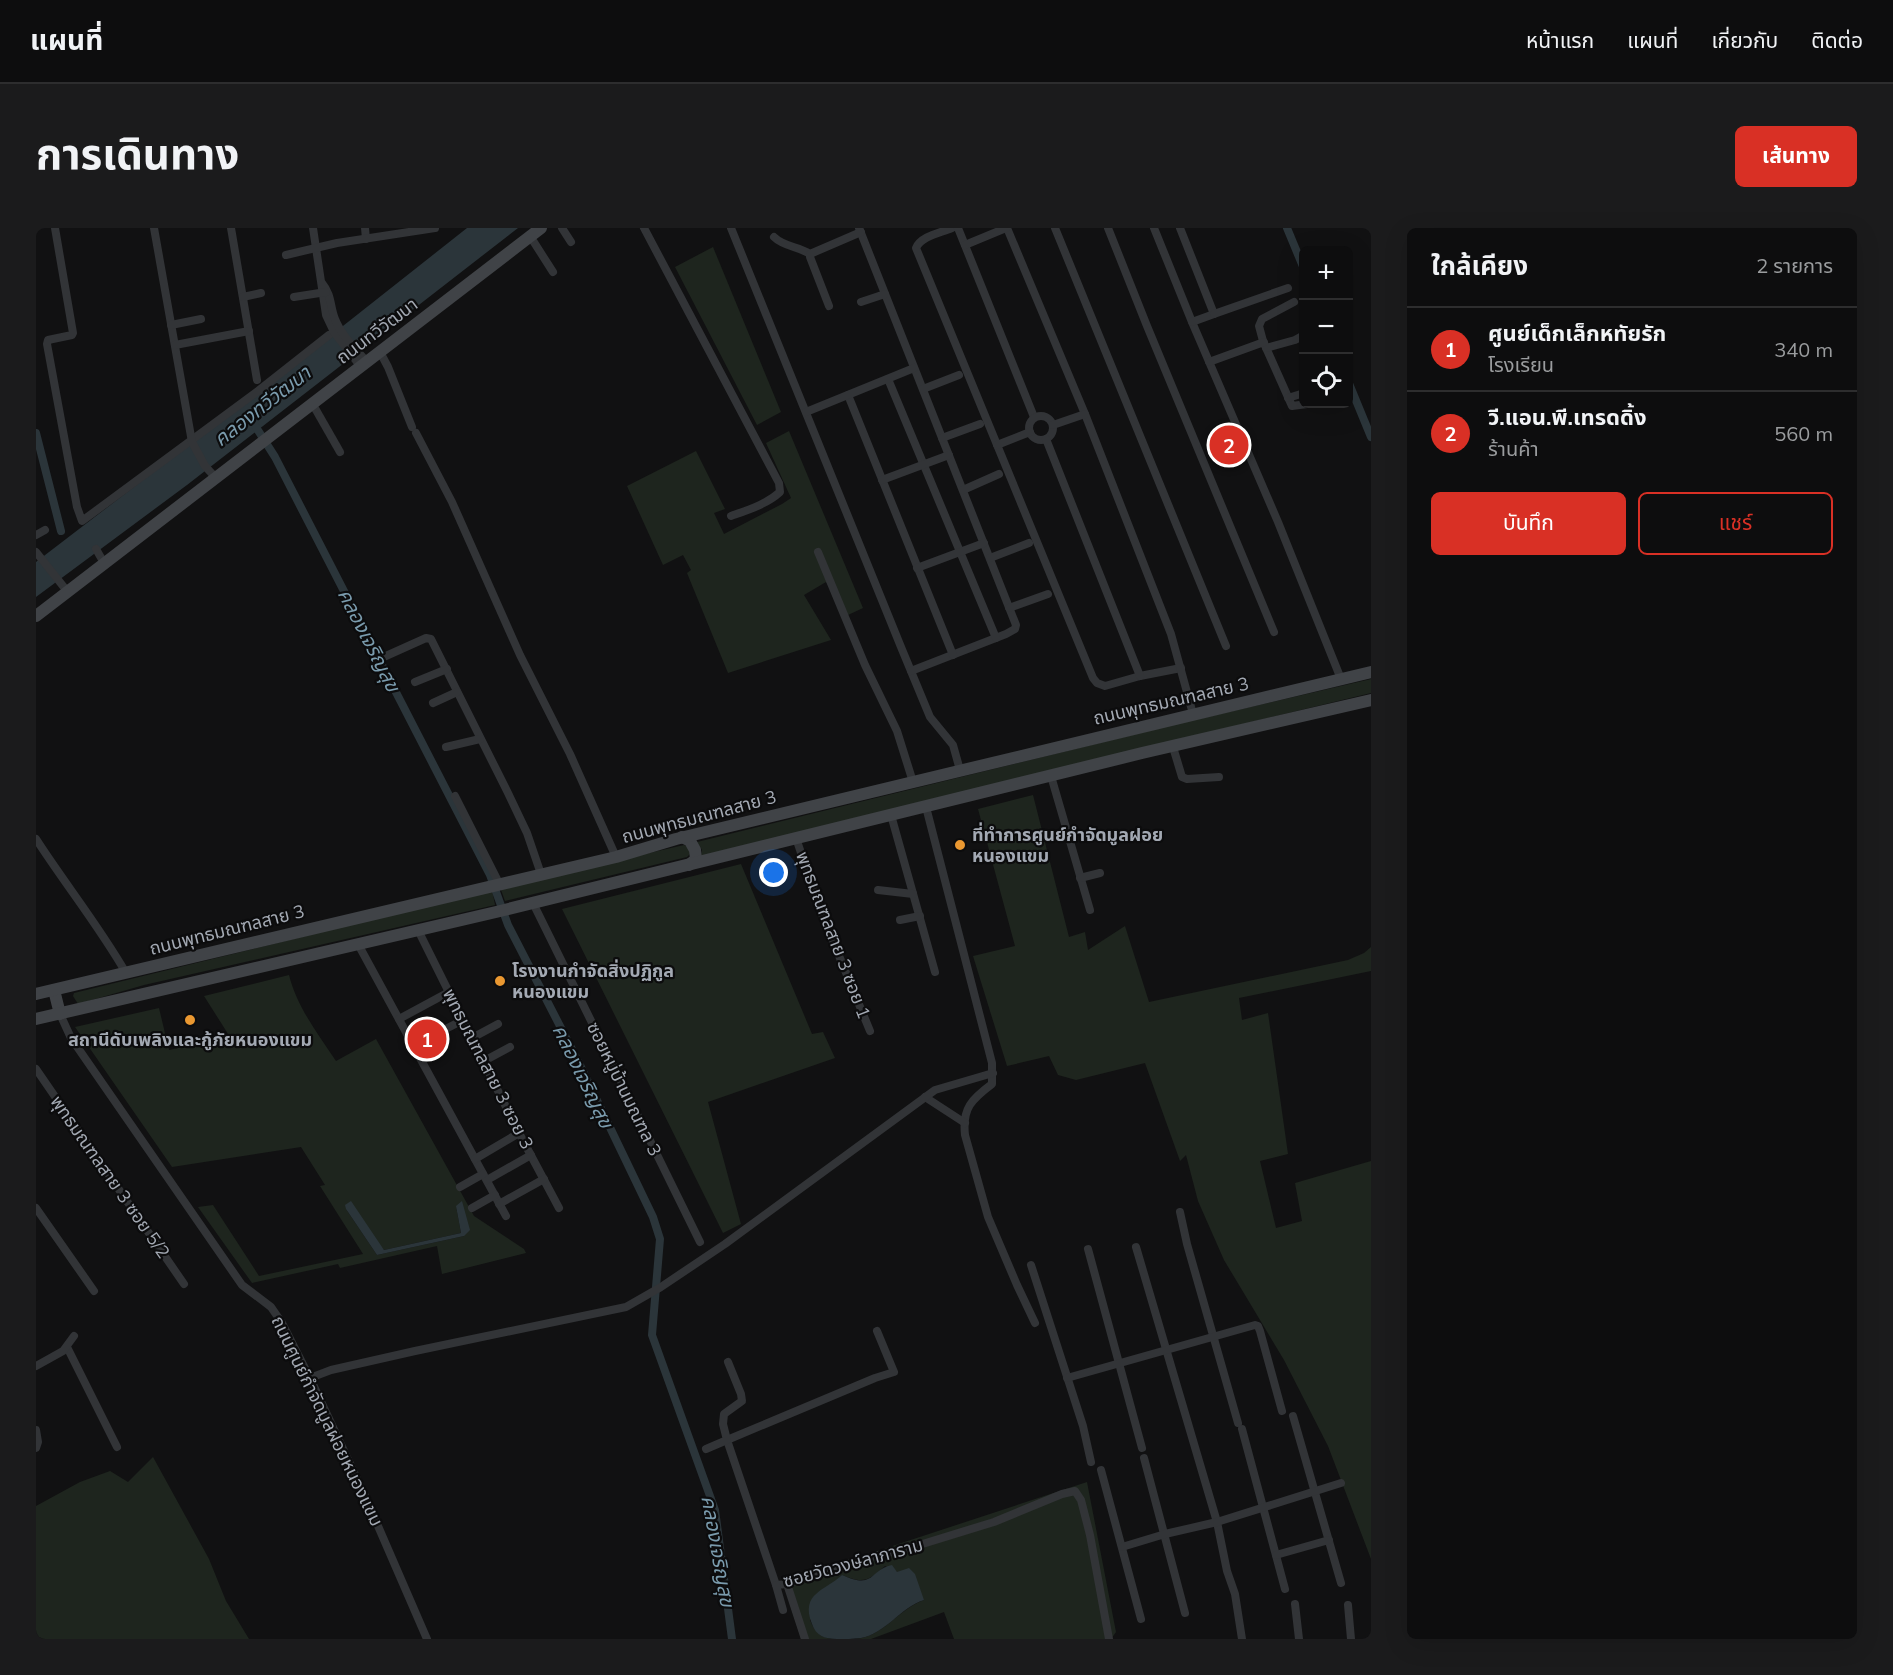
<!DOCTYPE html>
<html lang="th">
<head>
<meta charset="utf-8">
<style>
	:root { --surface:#0d0d0e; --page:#1b1b1c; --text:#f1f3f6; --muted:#9a9c9e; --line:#2d2d2e; --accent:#d93025 }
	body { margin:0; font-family:Mulish,"Noto Sans Thai",sans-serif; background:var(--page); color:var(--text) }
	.controls { position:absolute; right:18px; top:18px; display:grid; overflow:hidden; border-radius:9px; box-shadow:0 6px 24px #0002 }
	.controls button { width:54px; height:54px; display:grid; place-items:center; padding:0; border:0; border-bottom:2px solid var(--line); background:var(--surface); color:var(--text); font:30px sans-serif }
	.you { position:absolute; left:738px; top:645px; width:21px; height:21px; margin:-15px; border:4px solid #fff; border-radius:50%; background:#1a73e8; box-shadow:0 0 0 9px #1a73e833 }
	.badge { display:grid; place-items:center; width:39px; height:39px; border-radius:50%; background:var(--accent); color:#fff; font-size:20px; font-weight:700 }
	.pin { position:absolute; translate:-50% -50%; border:3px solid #fff; box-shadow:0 2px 6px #0006 }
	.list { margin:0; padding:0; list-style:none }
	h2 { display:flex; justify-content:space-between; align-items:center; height:78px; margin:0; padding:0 24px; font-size:26px }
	h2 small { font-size:20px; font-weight:400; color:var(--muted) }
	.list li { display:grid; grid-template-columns:39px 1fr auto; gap:18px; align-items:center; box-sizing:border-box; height:84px; padding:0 24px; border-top:2px solid var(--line) }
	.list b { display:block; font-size:22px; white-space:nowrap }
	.list p { margin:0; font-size:20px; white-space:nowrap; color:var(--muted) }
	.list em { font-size:20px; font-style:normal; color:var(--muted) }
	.actions { display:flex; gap:12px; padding:18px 24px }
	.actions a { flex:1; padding:14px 0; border:2px solid var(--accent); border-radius:9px; text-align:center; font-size:21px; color:var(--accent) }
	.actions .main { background:var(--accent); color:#fff }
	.icon { flex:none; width:33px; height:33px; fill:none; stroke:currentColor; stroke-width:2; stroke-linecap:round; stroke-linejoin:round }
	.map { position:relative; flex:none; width:1335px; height:1411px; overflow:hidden; border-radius:9px }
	header { display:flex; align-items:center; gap:36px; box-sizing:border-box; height:84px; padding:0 30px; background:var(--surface); border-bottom:2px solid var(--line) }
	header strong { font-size:28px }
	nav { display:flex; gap:33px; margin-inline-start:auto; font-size:21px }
	.intro { display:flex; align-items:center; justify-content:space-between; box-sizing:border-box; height:144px; padding:0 36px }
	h1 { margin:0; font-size:42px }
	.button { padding:15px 27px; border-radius:9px; background:var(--accent); color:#fff; font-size:21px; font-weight:700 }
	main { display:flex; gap:36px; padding:0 36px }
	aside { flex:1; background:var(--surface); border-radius:9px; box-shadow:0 6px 24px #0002 }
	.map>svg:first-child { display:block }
</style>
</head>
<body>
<header>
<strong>แผนที่</strong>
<nav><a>หน้าแรก</a><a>แผนที่</a><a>เกี่ยวกับ</a><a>ติดต่อ</a></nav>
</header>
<div class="intro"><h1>การเดินทาง</h1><a class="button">เส้นทาง</a></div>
<main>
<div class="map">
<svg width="1335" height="1411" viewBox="0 0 1335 1411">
	<rect width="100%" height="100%" fill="#111112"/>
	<g fill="#1e251e" fill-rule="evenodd">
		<polygon points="677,19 745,184 721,197 639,39"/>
		<polygon points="753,203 827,380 812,387 790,354 768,367 795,412 692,445 651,345 655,342 647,327 627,337 591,258 660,223 689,281 678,285 688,306 746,276 755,270 730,215"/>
		<polygon points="1335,451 1335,465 665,628 666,622 661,614 1145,495"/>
		<polygon points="997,567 1033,709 1049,704 1052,722 1089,698 1113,774 1312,732 1328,725 1335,719 1335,743 1203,770 1206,792 1232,785 1252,926 1224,933 1240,1000 1266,993 1259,955 1335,933 1335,1331 1292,1218 1248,1132 1188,1032 1162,973 1150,927 1144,933 1109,835 1040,852 1022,847 1013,828 971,838 937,728 979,718 942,581"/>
		<polygon points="648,617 653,619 656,624 651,629 469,673 464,659"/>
		<polygon points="705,636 776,806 787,804 799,830 672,874 705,996 687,1005 526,681"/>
		<polygon points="456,662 459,677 108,757 42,776 37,768 38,765"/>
		<path d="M253,747C261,779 282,806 300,833L340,811L438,988L488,1021L490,1025L406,1046L401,1018L304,1040L302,1036L216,1055L162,979L177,977L223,1048L327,1026L284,958L289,957L265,919L136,939L39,799L123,780L133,822L194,809L168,768ZM420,978L428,1008L341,1027L310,981L348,1022L425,1005Z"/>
		<polygon points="117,1229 173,1331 190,1373 213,1411 0,1411 0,1278 44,1254 74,1243 92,1254"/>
		<path d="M1051,1254L1080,1404L1075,1411H918L908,1384L835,1411H812C816,1411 822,1411 826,1410C850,1404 865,1380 888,1372L861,1344L849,1338C833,1353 827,1356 806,1347L802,1351L774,1392C779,1404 784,1410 798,1411H765L747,1354Z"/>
	</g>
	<g fill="#2b353a">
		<polygon points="431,0 482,0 151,257 0,369 0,334 274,124"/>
		<polygon points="315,973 348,1022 425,1005 420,978 426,973 434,1002 428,1008 341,1027 310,981 309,977"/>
		<path d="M856,1337L861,1344L873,1340L879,1346L888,1372C865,1379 849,1406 825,1410C817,1411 809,1411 801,1411C789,1411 780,1408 776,1396C764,1365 789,1363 806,1347C839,1362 833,1342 856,1337Z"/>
	</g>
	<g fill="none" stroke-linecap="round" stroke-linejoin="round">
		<g stroke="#2b353a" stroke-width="8">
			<polyline points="1251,0 1268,41"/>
			<polyline points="1312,153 1335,209"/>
			<polyline points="216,193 239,229 454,647 472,697 543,835 617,989 624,1011 616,1107 679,1282 696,1411"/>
			<polyline points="0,205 25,303"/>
		</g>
		<g stroke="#323437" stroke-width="8">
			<polyline points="19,0 37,105 36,107 12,112 11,116 41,279 46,293 222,163 293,107"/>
			<polyline points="118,0 156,214 169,238 179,249"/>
			<polyline points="195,0 221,152"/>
			<polyline points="277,0 290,87 298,104 325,139"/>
			<polyline points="329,0 330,11"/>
			<polyline points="526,0 535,14"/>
			<path d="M608,0L743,255L744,264C731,276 712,282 695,288"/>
			<polyline points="695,0 865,419 894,489 917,517 924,542"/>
			<polyline points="823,0 980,397 979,401 970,406 875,443"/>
			<path d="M916,0C904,5 885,8 880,20L1057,450L1061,455L1069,458L1104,448L1145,440"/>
			<polyline points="922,0 998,189"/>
			<polyline points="971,0 1049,186 1135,406 1157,486"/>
			<polyline points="1019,0 1190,418"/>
			<polyline points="1072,0 1111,98 1238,404"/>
			<polyline points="1118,0 1156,94 1242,294 1305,451"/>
			<polyline points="1144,0 1178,86 1156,94"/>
			<polyline points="494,8 517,44"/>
			<path d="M738,9C748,19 762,18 774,26"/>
			<polyline points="929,17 970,0"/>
			<polyline points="250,27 301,15 399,0"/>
			<path d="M286,55C296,67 294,79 299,91C305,107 320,121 331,134"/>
			<polyline points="207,69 225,65"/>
			<polyline points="258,69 290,64"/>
			<polyline points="825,74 849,66"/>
			<polyline points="1258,74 1226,91 1223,98 1227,113 1256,178 1271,176"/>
			<polyline points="793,78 774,29 774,26 825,4"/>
			<polyline points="1178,86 1252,60"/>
			<polyline points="135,97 165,91"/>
			<polyline points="139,117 213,103"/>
			<polyline points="1230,120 1259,112 1268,107"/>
			<polyline points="344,124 352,139 376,199"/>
			<polyline points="1173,134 1228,114"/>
			<polyline points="852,151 960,410"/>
			<polyline points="887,161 923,147"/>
			<polyline points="812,167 917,427"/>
			<polyline points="1252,170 1268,165"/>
			<polyline points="276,175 304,224"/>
			<polyline points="770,184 878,140"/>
			<circle cx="1005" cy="200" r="12"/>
			<polyline points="1017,197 1049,186"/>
			<polyline points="380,205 416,274 484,427 534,526 580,629"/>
			<polyline points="906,210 944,196"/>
			<polyline points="1010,211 1104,448"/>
			<polyline points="961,217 994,204"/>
			<polyline points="846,252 913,227"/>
			<polyline points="927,262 963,246"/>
			<polyline points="0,307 9,302"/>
			<polyline points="60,321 68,335"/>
			<polyline points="0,324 31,363"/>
			<polyline points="782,324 829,437 861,503 877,554"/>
			<polyline points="954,330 993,315"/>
			<polyline points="881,340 948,315"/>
			<polyline points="973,380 1012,366"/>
			<polyline points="341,432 390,410 395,411 472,565 491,605 505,646"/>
			<polyline points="379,454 411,441"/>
			<polyline points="397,475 421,464"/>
			<polyline points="410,519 444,511"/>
			<polyline points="1137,519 1146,549 1151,551 1183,549"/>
			<polyline points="1015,548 1054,682"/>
			<polyline points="419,568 463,655"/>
			<path d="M890,579L956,835V856C936,871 926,880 929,907L952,989L981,1057L999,1095"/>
			<polyline points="855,587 899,744"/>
			<polyline points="760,610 785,684 834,803"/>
			<path d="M0,611C29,656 63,698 90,745"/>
			<polyline points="1044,650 1064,645"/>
			<polyline points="842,662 877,666"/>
			<polyline points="497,675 664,1014"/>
			<polyline points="864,692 884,688"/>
			<polyline points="382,702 483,905 523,980"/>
			<polyline points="322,716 470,988"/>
			<polyline points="24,786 35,810 206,1057 235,1079 246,1095 274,1150 329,1268 391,1411"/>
			<polyline points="363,791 413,764"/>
			<polyline points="400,806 427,792"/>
			<polyline points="436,810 462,796"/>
			<polyline points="448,833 474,819"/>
			<polyline points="0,841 148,1056"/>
			<polyline points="889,869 929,895"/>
			<polyline points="439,931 483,905"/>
			<polyline points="451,952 495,927"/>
			<polyline points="424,959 447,946"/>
			<polyline points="463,976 508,951"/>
			<polyline points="0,980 58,1063"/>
			<polyline points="436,980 459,967"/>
			<polyline points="1144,984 1151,1016 1202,1195"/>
			<polyline points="1100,1019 1181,1294 1191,1343 1199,1366 1206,1411"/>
			<polyline points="1052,1021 1106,1220"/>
			<polyline points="995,1037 1047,1198 1055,1234"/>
			<polyline points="841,1103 858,1144 839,1150 691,1212 740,1357 751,1356 819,1333 880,1318 958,1294 1026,1266 1039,1263 1045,1272 1054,1307 1073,1411"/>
			<polyline points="31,1119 81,1219"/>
			<polyline points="0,1138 27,1123 38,1108"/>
			<polyline points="274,1150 295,1142 379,1123 590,1079 625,1059 689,1016 899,862 957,845"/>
			<polyline points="1031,1150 1219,1097 1222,1098 1224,1103 1246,1183"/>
			<polyline points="1257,1188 1305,1355"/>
			<polyline points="1206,1201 1249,1361"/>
			<polyline points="0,1202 2,1214 0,1220"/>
			<polyline points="670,1221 691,1212 687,1196 688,1186 706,1173 705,1166 692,1134"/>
			<polyline points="1108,1230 1149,1385"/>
			<polyline points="1065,1242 1105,1391"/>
			<polyline points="1086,1319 1129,1306 1181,1294 1305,1255"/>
			<polyline points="1240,1327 1293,1312"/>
			<polyline points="751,1356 769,1411"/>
			<polyline points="740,1357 747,1382"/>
			<polyline points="1259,1376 1263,1411"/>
			<polyline points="1312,1377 1315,1411"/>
		</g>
		<g stroke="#404347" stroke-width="12">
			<polyline points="0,388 505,0"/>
			<polyline points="646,609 654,613 659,622 660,631 653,637"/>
			<polyline points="18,762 24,786"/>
			<polyline points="0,766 580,629 640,611 1335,444"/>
			<polyline points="0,791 460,684 1106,525 1335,472"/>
		</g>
	</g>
	<g fill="#ea9831" stroke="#0c0c0d" stroke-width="2">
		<circle cx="924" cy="617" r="6"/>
		<circle cx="464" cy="753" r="6"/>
		<circle cx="154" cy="792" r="6"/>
	</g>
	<g text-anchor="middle" stroke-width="4.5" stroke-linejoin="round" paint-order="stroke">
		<g font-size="18" fill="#a3a9b3" stroke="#0c0c0d">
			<text transform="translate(341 103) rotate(-37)" y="6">ถนนทวีวัฒนา</text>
			<text transform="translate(1135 473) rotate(-13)" y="6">ถนนพุทธมณฑลสาย 3</text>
			<text transform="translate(663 589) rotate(-15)" y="6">ถนนพุทธมณฑลสาย 3</text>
			<text transform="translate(191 702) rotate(-14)" y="6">ถนนพุทธมณฑลสาย 3</text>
			<text transform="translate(797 707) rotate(69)" y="6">พุทธมณฑลสาย 3 ซอย 1</text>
			<text transform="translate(452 841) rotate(63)" y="6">พุทธมณฑลสาย 3 ซอย 3</text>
			<text transform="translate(588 861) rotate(64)" y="6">ซอยหมู่บ้านมณฑล 3</text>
			<text transform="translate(74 949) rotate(55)" y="6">พุทธมณฑลสาย 3 ซอย 5/2</text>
			<text transform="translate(291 1193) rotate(64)" y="6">ถนนศูนย์กำจัดมูลฝอยหนองแขม</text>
			<text transform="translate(817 1335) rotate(-15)" y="6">ซอยวัดวงษ์ลาภาราม</text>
		</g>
		<g font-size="18" font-weight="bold" fill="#a3a9b3" stroke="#0c0c0d" text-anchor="start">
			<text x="936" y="613">ที่ทำการศูนย์กำจัดมูลฝอย<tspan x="936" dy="21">หนองแขม</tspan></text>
			<text x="476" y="749">โรงงานกำจัดสิ่งปฏิกูล<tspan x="476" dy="21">หนองแขม</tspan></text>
			<text x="154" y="818" text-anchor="middle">สถานีดับเพลิงและกู้ภัยหนองแขม</text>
		</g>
		<g font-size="20" font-style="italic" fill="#7a9bad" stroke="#0c0c0d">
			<text transform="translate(226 178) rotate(-38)" y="7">คลองทวีวัฒนา</text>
			<text transform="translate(333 412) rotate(63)" y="7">คลองเจริญสุข</text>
			<text transform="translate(547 848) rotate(64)" y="7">คลองเจริญสุข</text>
			<text transform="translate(682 1323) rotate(80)" y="7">คลองเจริญสุข</text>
		</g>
	</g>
</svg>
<div class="controls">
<button>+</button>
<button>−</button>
<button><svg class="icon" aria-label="locate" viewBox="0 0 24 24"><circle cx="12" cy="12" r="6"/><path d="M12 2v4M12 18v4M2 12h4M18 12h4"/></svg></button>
</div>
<div class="you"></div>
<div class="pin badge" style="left:391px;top:811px">1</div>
<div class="pin badge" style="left:1193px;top:217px">2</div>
</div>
<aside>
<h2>ใกล้เคียง<small>2 รายการ</small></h2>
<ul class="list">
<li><span class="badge">1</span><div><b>ศูนย์เด็กเล็กหทัยรัก</b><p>โรงเรียน</p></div><em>340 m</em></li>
<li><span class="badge">2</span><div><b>วี.แอน.พี.เทรดดิ้ง</b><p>ร้านค้า</p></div><em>560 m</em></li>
</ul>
<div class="actions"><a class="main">บันทึก</a><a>แชร์</a></div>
</aside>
</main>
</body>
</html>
